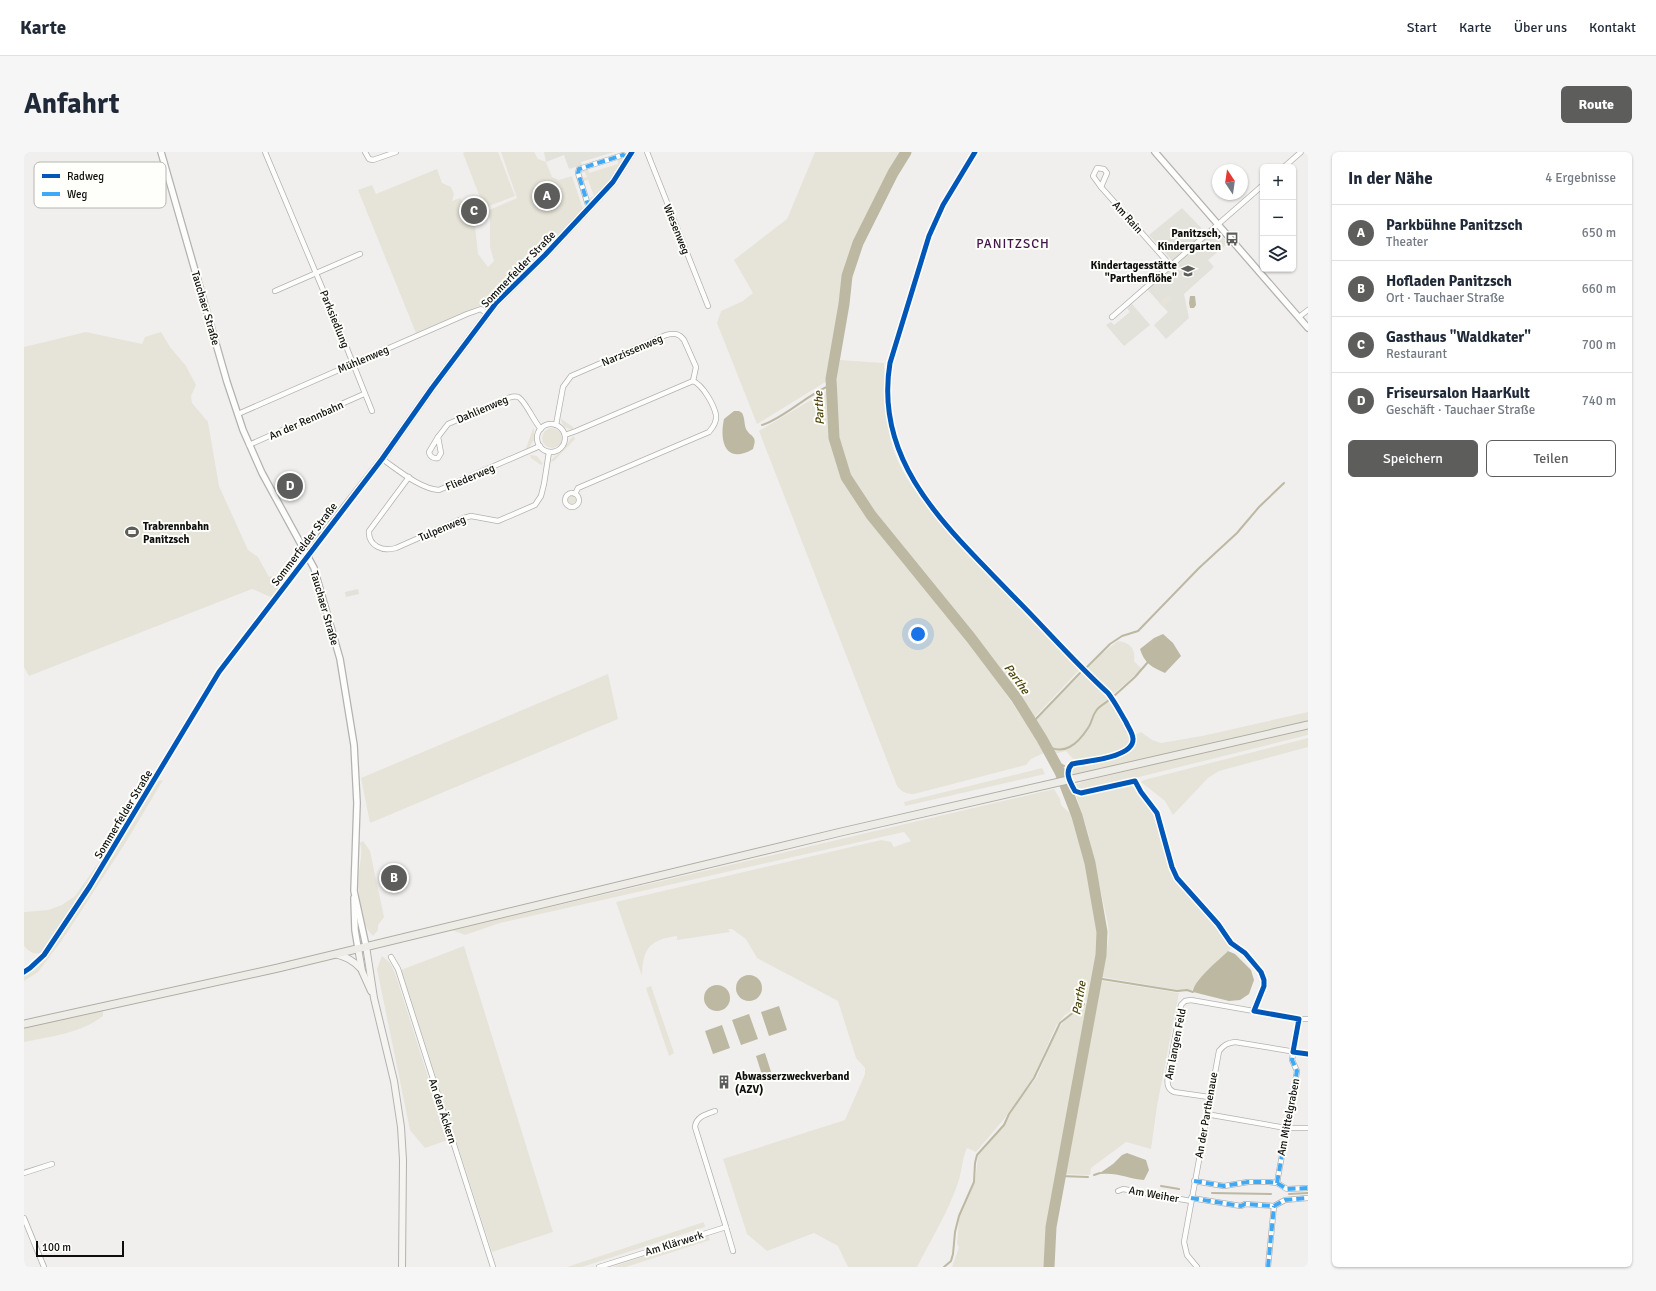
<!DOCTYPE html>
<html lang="de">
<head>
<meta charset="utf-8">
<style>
	:root { --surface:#fff; --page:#f6f6f7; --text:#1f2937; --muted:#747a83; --line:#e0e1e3; --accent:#5d5d5c }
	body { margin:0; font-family:Signika,sans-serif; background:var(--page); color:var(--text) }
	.controls { position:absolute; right:12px; top:12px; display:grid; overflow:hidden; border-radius:6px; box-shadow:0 1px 3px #0004 }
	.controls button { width:36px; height:36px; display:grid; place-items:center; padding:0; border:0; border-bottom:1px solid var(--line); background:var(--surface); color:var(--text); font:20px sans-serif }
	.compass { position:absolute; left:1188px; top:12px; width:36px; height:36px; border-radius:50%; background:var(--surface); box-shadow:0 1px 3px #0004; rotate:347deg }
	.scale { position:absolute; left:12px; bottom:10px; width:88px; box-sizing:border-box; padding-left:4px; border:2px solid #0e0e0d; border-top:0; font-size:11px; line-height:14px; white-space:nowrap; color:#0e0e0d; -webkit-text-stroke:3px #fefefa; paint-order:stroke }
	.you { position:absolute; left:894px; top:482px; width:14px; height:14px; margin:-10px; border:3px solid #fff; border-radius:50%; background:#1a73e8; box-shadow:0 0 0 6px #1a73e833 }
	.badge { display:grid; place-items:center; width:26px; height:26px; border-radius:50%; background:var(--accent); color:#fff; font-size:13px; font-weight:700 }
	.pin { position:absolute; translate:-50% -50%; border:2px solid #fff; box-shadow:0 1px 4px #0006 }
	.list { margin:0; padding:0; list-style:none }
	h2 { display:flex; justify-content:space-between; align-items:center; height:52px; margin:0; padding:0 16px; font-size:17px }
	h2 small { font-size:13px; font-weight:400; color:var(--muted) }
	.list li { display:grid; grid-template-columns:26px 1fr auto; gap:12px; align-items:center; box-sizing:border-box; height:56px; padding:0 16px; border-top:1px solid var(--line) }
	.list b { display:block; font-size:15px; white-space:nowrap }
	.list p { margin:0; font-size:13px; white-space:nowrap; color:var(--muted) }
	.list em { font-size:13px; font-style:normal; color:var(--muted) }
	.actions { display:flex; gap:8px; padding:12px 16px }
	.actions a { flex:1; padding:9px 0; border:1px solid var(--accent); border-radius:6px; text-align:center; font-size:14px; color:var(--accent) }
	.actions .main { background:var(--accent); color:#fff }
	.icon { flex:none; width:22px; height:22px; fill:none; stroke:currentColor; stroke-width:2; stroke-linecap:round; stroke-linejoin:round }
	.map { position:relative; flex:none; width:1284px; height:1115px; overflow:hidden; border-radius:6px }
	header { display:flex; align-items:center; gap:24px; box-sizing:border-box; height:56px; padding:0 20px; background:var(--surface); border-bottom:1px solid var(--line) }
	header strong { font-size:19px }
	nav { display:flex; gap:22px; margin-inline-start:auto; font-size:14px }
	.intro { display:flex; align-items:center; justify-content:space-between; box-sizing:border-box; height:96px; padding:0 24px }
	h1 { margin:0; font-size:28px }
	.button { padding:10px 18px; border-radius:6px; background:var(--accent); color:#fff; font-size:14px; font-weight:700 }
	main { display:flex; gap:24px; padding:0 24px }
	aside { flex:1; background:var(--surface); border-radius:6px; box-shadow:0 1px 3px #0004 }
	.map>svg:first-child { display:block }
</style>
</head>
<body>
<header>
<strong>Karte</strong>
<nav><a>Start</a><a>Karte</a><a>Über uns</a><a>Kontakt</a></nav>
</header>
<div class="intro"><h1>Anfahrt</h1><a class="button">Route</a></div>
<main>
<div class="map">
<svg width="1284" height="1115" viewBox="0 0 1284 1115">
	<rect width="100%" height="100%" fill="#f0efee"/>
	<g fill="#e2e1da">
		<polygon points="520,0 590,0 557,10 558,13 545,17 540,3 522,10"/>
		<polygon points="1158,56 1185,84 1192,78 1204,91 1184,108 1190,115 1160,142 1165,166 1142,187 1130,173 1144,160 1123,137 1152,113 1125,83"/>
		<polygon points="1108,152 1126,173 1100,194 1082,173 1087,170 1090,173 1106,160 1103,156"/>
		<polygon points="334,437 335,442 322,445 321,440"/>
	</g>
	<g fill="#e6e4d8">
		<polygon points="441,0 474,0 491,44 460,56 439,1"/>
		<polygon points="477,0 510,0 514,7 522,10 528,25 535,28 548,24 559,57 466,154 455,154 392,181 334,38 348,33 352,42 413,17 418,31 427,35 430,42 428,49 436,46 451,74 454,102 464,115 470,109 466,95 466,68 463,59 493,46"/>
		<polygon points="791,0 879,0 863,25 833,87 820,124 803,229 733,272 693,171 697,159 719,149 729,141 710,108 763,67"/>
		<polygon points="595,6 599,8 587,27 566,49 565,46 570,44 564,28 559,29 558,26 563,25 561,20 557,21 557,19 564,16 565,21 594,12 593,7"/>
		<polygon points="1144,143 1148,147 1139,155 1135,151"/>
		<path d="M62,180L118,192L121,185L137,180L146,195L162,214L172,233L167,244L168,251L184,270L195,334L224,398L234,405L245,425L247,424L255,434L254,438L246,452L194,520L79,709L18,801C9,803 6,800 0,794V760L24,758L38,753L51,744L95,682L196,516L249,446L228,437L5,524L0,515V195Z"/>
		<path d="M816,208L860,211C862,239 861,266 868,293C881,339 930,384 963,418C994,451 1025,484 1056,517L1009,567L990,539L843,351C837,342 828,332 824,323C809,285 808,247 816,208Z"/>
		<path d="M802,239L804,242V257L807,281L812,302L822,331L842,361L939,480L1022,600L1007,607L1002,613L890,642C882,642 878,640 873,634L735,279Z"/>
		<polygon points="536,266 549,275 549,278 540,275"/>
		<circle cx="528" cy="286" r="10"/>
		<polygon points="510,276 510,288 503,298 502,296 509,277"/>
		<path d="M550,284L551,287L530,309L526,310C530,303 536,302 540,297C544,292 545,287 550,284Z"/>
		<polygon points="506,303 513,304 519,312 517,313 507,306"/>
		<circle cx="548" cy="348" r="7"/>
		<path d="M1094,489C1106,490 1112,498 1110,509L1118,517L1088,543L1061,519L1076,503Z"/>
		<path d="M1059,520L1085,546L1106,584C1107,587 1107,591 1105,594C1098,603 1064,606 1053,608L1049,607L1042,599L1030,602L1011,569Z"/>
		<polygon points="584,522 594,567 346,671 337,626"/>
		<path d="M1284,560V569L1046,624C1045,618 1046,615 1051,612C1066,610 1096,608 1107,598C1111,594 1111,589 1111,583L1117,580L1128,588L1137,591L1178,584Z"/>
		<polygon points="1284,576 1284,583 1059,639 1053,638 1049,633 1057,631 1057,630"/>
		<polygon points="1284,586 1284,595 1195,619 1184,626 1149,663 1141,649 1117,630 1120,628"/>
		<polygon points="1018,616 1021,622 881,654 880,650"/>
		<polygon points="139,628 102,690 38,788 14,820 0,829 0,823 6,820 23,803 83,714 134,629"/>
		<polygon points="1106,632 1128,656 1134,666 1143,702 1152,726 1197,776 1204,790 1209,794 1177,826 1168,838 1154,838 1078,825 1085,784 1084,772 1064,681 1052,643"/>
		<path d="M1030,637L1036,647L1037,653L1050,665L1061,701L1076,781L1066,846L1041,863L1032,874L1009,926L980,967L952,1000L943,996C938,1007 938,1019 934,1031C924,1060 907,1088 893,1115H824L814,1094L790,1081L743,1099L723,1082L699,1007L821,968L841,922V916L832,906L814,849L733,806L722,787L708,777H704L706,780L653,788V784C625,788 619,796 618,824L592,750L857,688L867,690L870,695L887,689L880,680L476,771L441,783L428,778Z"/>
		<path d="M339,689L346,699L360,765L354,773V778L349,784C335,771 333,737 335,719C336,709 339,701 336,691Z"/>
		<polygon points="440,794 529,1080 468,1100 377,818"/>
		<polygon points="358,804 366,811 371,821 424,988 401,996 386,978 353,817"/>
		<polygon points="1074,828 1155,841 1133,954 1127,997 1102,990 1067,1016 1066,1023 1039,1022"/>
		<polygon points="627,834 650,901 645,904 622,836"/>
		<polygon points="1066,849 1029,1039 1024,1078 1024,1115 928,1115 935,1095 933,1092 935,1067 951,1030 954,1004 981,972 990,955 1013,925 1033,878 1042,867"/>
		<path d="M79,859V864C56,882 27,884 0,890V874Z"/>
		<polygon points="680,1070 681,1075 558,1115 543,1115"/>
		<polygon points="684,1083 686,1088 602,1115 588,1115"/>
	</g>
	<g fill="#bcb8a2">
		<polygon points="1166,144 1171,144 1172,153 1170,156 1166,156 1165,151"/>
		<path d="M710,259H715L718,261C721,266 720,272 722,277C727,286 734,283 729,297C702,313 695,290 700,267Z"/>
		<path d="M1139,482L1149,491L1157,504L1141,521C1129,516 1120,511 1116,497L1130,486Z"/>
		<path d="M1204,799L1211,802L1227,818L1230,828L1225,842L1216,848L1205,849L1169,840C1168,830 1196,807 1204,799Z"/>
		<circle cx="725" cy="836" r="13"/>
		<circle cx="693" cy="846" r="13"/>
		<polygon points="755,854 763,878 745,884 737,860"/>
		<polygon points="725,862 734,887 717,893 708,868"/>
		<polygon points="698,873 706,896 689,902 681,879"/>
		<polygon points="741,901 749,926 740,929 732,904"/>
		<path d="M1103,1001L1122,1008L1125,1018L1120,1028C1106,1027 1092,1020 1077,1022L1076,1021L1089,1012L1098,1003Z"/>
	</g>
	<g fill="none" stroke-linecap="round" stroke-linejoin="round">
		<g stroke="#bcb8a2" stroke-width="2">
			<path d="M738,273C762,265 782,243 807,233"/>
			<polyline points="1062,516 1086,492 1098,484 1114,479 1175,416 1213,381 1235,355 1260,331"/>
			<polyline points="1090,544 1111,525 1124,510"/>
			<polyline points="1008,571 1056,521"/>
			<path d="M1021,593C1040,604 1053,593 1064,576C1068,571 1068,564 1072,559C1075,554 1081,552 1086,547"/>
			<polyline points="1030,609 1040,614"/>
			<polyline points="1072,826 1153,839 1163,838 1169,840"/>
			<polyline points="1065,848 1069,845"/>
			<polyline points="1070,1023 1076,1021"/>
			<polyline points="1036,1024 1064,1025"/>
			<polyline points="1137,1034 1155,1037"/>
			<polyline points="1188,1041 1247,1042"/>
			<polyline points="1265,1042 1284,1041"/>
			<polyline points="920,1115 927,1109 929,1102 931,1080 935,1064 950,1030 951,1011 953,1003 980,973 985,962 1010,926 1036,871 1060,852"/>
		</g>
		<polyline stroke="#bcb8a2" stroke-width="11" points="882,0 869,21 834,91 823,124 820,152 807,227 810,286 822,325 847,363 947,486 993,547 1018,587 1036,620 1053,664 1066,711 1078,780 1077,803 1027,1075 1025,1115"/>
		<g stroke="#b3b2b1" stroke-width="6">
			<g id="minor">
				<polyline points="241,0 310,164 348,259"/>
				<polyline points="341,0 345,7 349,8 372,0"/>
				<polyline points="623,0 684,154"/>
				<polyline points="1260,15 1277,0"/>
				<polygon points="1073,16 1080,17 1083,21 1077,35 1069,24"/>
				<polyline points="1077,35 1147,114"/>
				<polyline points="565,56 554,21 555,17 599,3 604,6"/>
				<polyline points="251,139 336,102"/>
				<polyline points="1088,165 1239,33"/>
				<polyline points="1275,165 1284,158"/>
				<polyline points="214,262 443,162 457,157 464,163"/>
				<circle cx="527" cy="286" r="14"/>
				<path d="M532,273L539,235L547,224L642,183C650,181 655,181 660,188L672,215L669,229"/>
				<polyline points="541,283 552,279 669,229"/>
				<path d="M414,285L424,272L484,246C487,245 491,244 494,245C501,248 510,270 517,277"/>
				<path d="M414,285L417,301L414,306C410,307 406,305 405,300Z"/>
				<polyline points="225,293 340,242"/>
				<path d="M358,307C373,317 396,337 415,338L516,294"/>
				<path d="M385,325L345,379C344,394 359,400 372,396L440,366L447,364L474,369L511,353L517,344L520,332L525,300"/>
				<circle cx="548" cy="348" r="7"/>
				<path d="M551,342L554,336L685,280C689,275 693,270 692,263C690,253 679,233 669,229"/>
				<polyline points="367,805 374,817 469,1115"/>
				<polyline points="0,820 6,816 20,803 66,734 195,520 284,404"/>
				<polyline points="1275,867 1284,867"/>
				<path d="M1185,945L1150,940C1143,937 1143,931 1144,924L1157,853L1161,849L1167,848L1275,867L1268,908L1273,919L1253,1031"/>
				<polyline points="1182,962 1262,976 1284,976"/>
				<polyline points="0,1021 28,1012"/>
				<polyline points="1170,1029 1200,1034 1224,1030 1245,1030 1253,1031 1263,1037 1284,1036"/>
				<polyline points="1094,1039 1099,1037 1167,1049"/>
				<polyline points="1167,1046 1217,1054 1221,1052 1250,1054 1261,1048 1284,1046"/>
				<polyline points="0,1066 20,1115"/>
				<polyline points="702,1075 709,1099"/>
				<path d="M575,1115L702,1075L671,975C672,965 682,962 691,959"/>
				<path d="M1173,1115L1163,1103L1160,1090L1195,899C1200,893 1203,891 1211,890L1284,902"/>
				<polyline points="1244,1115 1250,1054"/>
			</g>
		</g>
		<g stroke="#b3b2b1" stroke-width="8">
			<g id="tertiary">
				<polyline points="137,0 203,230 219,278 238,321 290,416 316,507 330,593 333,651 330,739 342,794"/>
				<polyline points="1131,0 1284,176"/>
				<polyline points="284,404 297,385 358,307 408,236 472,151 521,103 589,30 608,0"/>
				<polyline points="330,746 331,778 334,796"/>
			</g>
		</g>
		<g stroke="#b3b2b1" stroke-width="8">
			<g id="secondary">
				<polyline points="342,794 350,846 370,929 377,975 379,1008 378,1115"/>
				<polyline points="334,796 338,819 347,839"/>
				<path d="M311,802C322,805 329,808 337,817"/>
			</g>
		</g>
		<g stroke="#b0aea4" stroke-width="9">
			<polyline id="primary" points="0,872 254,816 817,680 1284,573"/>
		</g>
		<use href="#minor" stroke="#fdfdfc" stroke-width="4.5"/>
		<use href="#tertiary" stroke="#fdfdfc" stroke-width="5.5"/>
		<use href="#secondary" stroke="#f5f4f1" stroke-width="6"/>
		<use href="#primary" stroke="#edece7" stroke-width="7"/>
		<g stroke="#3fa9f5" stroke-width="4" stroke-dasharray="8 4" stroke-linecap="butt">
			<polyline points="565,56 554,21 555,17 599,3 604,6"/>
			<polyline points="1170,1029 1200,1034 1224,1030 1245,1030 1253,1031 1263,1037 1284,1036"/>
			<polyline points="1253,1031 1273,919 1268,908 1269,900"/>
			<polyline points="1167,1046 1217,1054 1221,1052 1250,1054 1261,1048 1284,1046"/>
			<polyline points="1244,1115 1250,1054"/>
		</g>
		<g stroke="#fefefa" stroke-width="8">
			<g id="cycleway">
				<path d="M951,0L919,53L905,84L866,211C849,312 926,378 989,444C1021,476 1050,510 1084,541C1091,550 1096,560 1102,570C1104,575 1109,581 1109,587C1110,606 1061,609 1048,612C1040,620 1046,630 1051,639L1057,641L1111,629L1117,640L1133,661L1148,715L1153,726L1194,772L1207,791L1221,801L1237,820L1240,828V834L1230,859L1275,867L1269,900L1284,902"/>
				<polyline points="0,820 6,816 20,803 66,734 195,520 358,307 408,236 472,151 521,103 589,30 608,0"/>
			</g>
		</g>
		<use href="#cycleway" stroke="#0057b8" stroke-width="5"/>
	</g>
	<defs>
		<g id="bus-bare" transform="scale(1.08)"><path d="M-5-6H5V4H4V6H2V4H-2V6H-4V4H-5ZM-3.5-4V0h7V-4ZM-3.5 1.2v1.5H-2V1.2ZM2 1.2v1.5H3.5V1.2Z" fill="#5d5d5c" stroke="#fefefa" stroke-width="2.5" paint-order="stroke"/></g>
		<g id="school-bare" transform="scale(1.08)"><path d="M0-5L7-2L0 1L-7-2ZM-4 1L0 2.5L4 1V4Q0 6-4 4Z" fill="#5d5d5c" stroke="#fefefa" stroke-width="2.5" paint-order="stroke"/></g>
		<g id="stadium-bare" transform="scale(1.08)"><path d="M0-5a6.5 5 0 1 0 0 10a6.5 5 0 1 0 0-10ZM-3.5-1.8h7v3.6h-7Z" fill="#5d5d5c" stroke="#fefefa" stroke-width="2.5" paint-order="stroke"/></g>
		<g id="building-bare" transform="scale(1.08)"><path d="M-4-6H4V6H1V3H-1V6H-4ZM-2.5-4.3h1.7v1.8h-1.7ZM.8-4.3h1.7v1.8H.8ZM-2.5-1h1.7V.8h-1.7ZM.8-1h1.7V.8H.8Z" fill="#5d5d5c" stroke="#fefefa" stroke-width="2.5" paint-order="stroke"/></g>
	</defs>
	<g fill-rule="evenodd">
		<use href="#bus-bare" x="1208" y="87"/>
		<use href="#school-bare" x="1164" y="119"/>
		<use href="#stadium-bare" x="108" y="380"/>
		<use href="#building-bare" x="700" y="930"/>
	</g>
	<g text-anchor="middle" stroke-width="4" stroke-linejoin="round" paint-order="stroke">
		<g font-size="11" fill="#0e0e0d" stroke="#fefefa">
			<text transform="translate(1104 65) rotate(48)" y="4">Am Rain</text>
			<text transform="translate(653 77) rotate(68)" y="4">Wiesenweg</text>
			<text transform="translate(494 117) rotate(-46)" y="4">Sommerfelder Straße</text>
			<text transform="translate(182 156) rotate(74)" y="4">Tauchaer Straße</text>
			<text transform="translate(311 167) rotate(68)" y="4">Parksiedlung</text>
			<text transform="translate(608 198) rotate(-23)" y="4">Narzissenweg</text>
			<text transform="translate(339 207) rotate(-23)" y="4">Mühlenweg</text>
			<text transform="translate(458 257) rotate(-23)" y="4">Dahlienweg</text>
			<text transform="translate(282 268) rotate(-24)" y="4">An der Rennbahn</text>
			<text transform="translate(446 325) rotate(-23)" y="4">Fliederweg</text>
			<text transform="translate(418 376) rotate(-23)" y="4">Tulpenweg</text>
			<text transform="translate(280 392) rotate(-53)" y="4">Sommerfelder Straße</text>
			<text transform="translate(301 456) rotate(74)" y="4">Tauchaer Straße</text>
			<text transform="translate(99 662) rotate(-59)" y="4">Sommerfelder Straße</text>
			<text transform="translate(1151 892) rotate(-79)" y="4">Am langen Feld</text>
			<text transform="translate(419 959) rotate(72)" y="4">An den Äckern</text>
			<text transform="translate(1182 963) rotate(-80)" y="4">An der Parthenaue</text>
			<text transform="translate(1264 965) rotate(-79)" y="4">Am Mittelgraben</text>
			<text transform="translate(1130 1042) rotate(10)" y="4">Am Weiher</text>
			<text transform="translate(650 1091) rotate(-17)" y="4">Am Klärwerk</text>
		</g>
		<g font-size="11" font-weight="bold" fill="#0e0e0d" stroke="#fefefa" text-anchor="end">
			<text x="1197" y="85">Panitzsch,<tspan x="1197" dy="13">Kindergarten</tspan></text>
			<text x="1153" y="117">Kindertagesstätte<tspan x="1153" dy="13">"Parthenflöhe"</tspan></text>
			<text x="119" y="378" text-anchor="start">Trabrennbahn<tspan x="119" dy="13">Panitzsch</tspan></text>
			<text x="711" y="928" text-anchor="start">Abwasserzweckverband<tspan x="711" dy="13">(AZV)</tspan></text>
		</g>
		<g font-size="12" font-style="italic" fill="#494005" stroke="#fefefa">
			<text transform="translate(795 256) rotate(-93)" y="4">Parthe</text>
			<text transform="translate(993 527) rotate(54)" y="4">Parthe</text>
			<text transform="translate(1055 846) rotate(-80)" y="4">Parthe</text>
		</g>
		<g font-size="13" letter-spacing="1" fill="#411547" stroke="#fefefa">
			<text x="989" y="96">PANITZSCH</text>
		</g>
	</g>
	<rect x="10" y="10" width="132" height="46" rx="6" fill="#fefefa" stroke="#b6b6b3" stroke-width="1"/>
	<rect x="18" y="22" width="18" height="4" fill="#0057b8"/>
	<rect x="18" y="40" width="18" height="4" fill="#3fa9f5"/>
	<g font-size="11" fill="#0e0e0d">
		<text x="43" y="28">Radweg</text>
		<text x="43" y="46">Weg</text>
	</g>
</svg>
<div class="controls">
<button>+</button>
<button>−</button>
<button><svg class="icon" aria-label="layers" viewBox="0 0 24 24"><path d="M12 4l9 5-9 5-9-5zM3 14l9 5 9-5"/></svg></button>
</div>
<svg class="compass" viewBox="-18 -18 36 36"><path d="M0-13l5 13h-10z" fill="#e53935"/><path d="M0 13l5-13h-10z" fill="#747a83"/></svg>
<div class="scale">100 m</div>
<div class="you"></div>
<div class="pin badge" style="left:523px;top:44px">A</div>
<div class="pin badge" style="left:370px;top:726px">B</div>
<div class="pin badge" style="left:450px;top:59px">C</div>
<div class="pin badge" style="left:266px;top:334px">D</div>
</div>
<aside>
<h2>In der Nähe<small>4 Ergebnisse</small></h2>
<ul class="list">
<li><span class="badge">A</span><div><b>Parkbühne Panitzsch</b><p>Theater</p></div><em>650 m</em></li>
<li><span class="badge">B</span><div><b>Hofladen Panitzsch</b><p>Ort · Tauchaer Straße</p></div><em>660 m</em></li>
<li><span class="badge">C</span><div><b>Gasthaus &quot;Waldkater&quot;</b><p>Restaurant</p></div><em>700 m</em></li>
<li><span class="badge">D</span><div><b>Friseursalon HaarKult</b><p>Geschäft · Tauchaer Straße</p></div><em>740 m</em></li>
</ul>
<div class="actions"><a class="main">Speichern</a><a>Teilen</a></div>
</aside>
</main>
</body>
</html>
